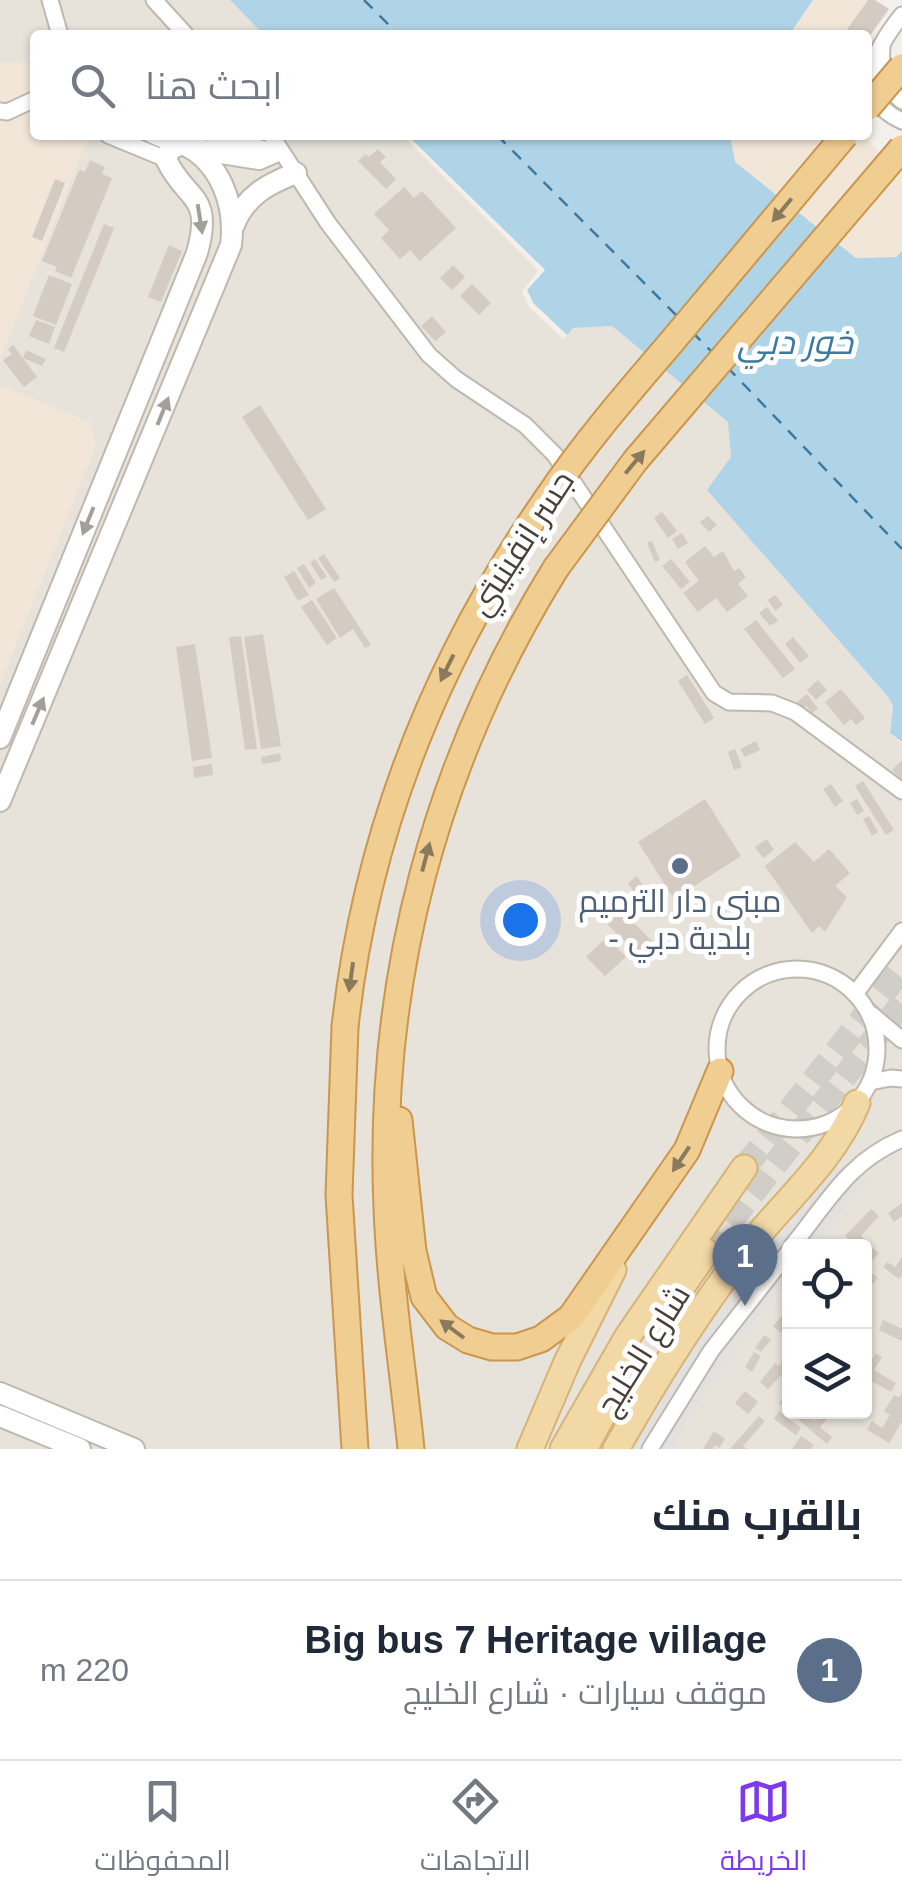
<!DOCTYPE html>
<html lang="ar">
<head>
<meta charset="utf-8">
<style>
	:root { --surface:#fff; --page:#f6f6f7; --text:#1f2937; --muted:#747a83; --line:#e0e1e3; --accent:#7c3aed }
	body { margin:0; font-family:Helvetica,Cairo,sans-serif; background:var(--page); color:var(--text); direction:rtl }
	.controls { position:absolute; right:30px; bottom:30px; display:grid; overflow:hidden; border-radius:10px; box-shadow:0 2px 8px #0004 }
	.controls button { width:90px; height:90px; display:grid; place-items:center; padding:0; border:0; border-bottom:2px solid var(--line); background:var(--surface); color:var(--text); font:50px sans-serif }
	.you { position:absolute; left:520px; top:920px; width:35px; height:35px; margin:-25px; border:8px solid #fff; border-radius:50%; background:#1a73e8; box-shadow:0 0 0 15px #1a73e833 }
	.badge { display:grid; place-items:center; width:65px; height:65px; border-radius:50%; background:var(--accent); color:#fff; font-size:32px; font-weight:700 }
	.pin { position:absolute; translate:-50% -82px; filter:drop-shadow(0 2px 5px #0008) }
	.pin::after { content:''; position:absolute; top:52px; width:35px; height:30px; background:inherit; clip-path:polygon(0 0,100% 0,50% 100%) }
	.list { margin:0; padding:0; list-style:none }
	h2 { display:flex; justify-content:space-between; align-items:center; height:130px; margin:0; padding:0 40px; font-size:42px }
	h2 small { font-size:32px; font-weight:400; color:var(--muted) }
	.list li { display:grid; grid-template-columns:65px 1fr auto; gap:30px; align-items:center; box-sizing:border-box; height:180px; padding:0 40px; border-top:2px solid var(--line) }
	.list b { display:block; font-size:38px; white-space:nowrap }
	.list p { margin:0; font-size:32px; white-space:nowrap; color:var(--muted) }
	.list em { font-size:32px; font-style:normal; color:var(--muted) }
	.icon { flex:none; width:55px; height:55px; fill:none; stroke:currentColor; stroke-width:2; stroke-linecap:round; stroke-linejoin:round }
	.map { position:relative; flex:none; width:902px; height:1449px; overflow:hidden; direction:ltr }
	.search { position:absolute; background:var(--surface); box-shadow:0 2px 8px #0004; left:30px; right:30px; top:30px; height:110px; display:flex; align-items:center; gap:25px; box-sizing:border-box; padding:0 35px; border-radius:10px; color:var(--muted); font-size:38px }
	.sheet { height:310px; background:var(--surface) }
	nav { display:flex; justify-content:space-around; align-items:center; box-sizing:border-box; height:140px; border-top:2px solid var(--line); background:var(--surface); font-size:28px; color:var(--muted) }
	nav a { display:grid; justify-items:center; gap:5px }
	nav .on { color:var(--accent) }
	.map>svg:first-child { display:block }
</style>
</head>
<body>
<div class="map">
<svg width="902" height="1449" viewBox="0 0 902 1449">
	<rect width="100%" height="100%" fill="#f3f0eb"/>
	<path fill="#e7e2da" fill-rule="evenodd" d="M0,0H230L264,35H35V135H407L545,270L567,334L573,328L612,326L729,422L731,457L775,568L889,698L893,707L890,733L902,744V1449H0ZM790,1246H864V1412H790Z"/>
	<g fill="#f2e6d9">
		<polygon points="813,0 868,0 843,35 789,35"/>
		<polygon points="0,63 35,63 35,135 89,135 0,360"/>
		<polygon points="730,135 863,135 902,174 902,251 896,257 856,258 734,162"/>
		<polygon points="0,385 91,423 96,446 0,685"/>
	</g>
	<polygon fill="#e3e1df" points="836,1168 868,1180 815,1246 790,1246 789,1278 758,1317 689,1417 673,1449 632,1449 682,1363 731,1296"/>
	<g fill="#afd4e8">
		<polygon points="230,0 813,0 789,35 264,35"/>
		<polygon points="407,135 730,135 735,162 856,258 896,257 902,251 902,742 890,733 893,707 889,698 707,490 731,457 728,422 612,326 573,328 567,335 533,303 527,290 544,269"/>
	</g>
	<polygon fill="#f3f0eb" points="402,135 407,135 545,270 527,290 533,303 567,335 563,339 529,307 522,292 538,270"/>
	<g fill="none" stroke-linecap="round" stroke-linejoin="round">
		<g stroke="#3d7a9f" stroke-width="2.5" stroke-dasharray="12 10" stroke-linecap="butt">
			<polyline points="364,0 399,35"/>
			<polyline points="497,135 676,315"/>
			<polyline points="692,332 711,351"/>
			<polyline points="727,367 902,549"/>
		</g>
	</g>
	<g fill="#d4ccc2">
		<polygon points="868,0 875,0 889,9 867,40 867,35 843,35"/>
		<polygon points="378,149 386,157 380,162 396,179 386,189 358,161 366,154 369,157"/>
		<polygon points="90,160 105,167 102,174 112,178 71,278 55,271 57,267 42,261 79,170 85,172"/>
		<polygon points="55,179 65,183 42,241 32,237"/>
		<polygon points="404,187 414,198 422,191 456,228 420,261 410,250 400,259 381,238 389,230 374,214"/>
		<polygon points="104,224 114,228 64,352 54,348"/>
		<polygon points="169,245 182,251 161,302 148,297"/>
		<polygon points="453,265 465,277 452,290 440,278"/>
		<polygon points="49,275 72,284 56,325 33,316"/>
		<polygon points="472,284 491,303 479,315 460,296"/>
		<polygon points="432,316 446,332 435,341 421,326"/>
		<polygon points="36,320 55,327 49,344 29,336"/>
		<polygon points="13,345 37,377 24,387 3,360 12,354 8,349"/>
		<polygon points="26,350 46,359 42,366 23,358"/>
		<polygon points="260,405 326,509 308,520 242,417"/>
		<polygon points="662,512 677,531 668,538 654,518"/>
		<polygon points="708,516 717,525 709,532 700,522"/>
		<polygon points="682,533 688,543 678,549 672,539"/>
		<polygon points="652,541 660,560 655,562 647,543"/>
		<polygon points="705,546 714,557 723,551 734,571 739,568 746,577 738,584 748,596 727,612 716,598 698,612 683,593 699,581 685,562"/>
		<polygon points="324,554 340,578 334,582 318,558"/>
		<polygon points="315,559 327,577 321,580 310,563"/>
		<polygon points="671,559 690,582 681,589 662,566"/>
		<polygon points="304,564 316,583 309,588 297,568"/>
		<polygon points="294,571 309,595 298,601 284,577"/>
		<polygon points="334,588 371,645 365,648 353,629 340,638 316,599"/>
		<polygon points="775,595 783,605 775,611 768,600"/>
		<polygon points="312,600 337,638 327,645 301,607"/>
		<polygon points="767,607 778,621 770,626 759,613"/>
		<polygon points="756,620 795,669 783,678 744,629"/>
		<polygon points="263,634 281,746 261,749 244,637"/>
		<polygon points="241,636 257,749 245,750 229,637"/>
		<polygon points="793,637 809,656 800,663 785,644"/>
		<polygon points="195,644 212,758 192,761 176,647"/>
		<polygon points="687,675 714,718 705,724 678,681"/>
		<polygon points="818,680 827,690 816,700 807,690"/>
		<polygon points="841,689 865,718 856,725 851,719 844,725 825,702"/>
		<polygon points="807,694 818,709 812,713 806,706 802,709 797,702"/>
		<polygon points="756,741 760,750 745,757 740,749"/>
		<polygon points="735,749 742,767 734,770 728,752"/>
		<polygon points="280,753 281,761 262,764 261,757"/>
		<polygon points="902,760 902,780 892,770"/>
		<polygon points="212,764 213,775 194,778 193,767"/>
		<polygon points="863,781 894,830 886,835 855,786"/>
		<polygon points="831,784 843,801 835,807 823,789"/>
		<polygon points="705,799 741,856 674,899 638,842"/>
		<polygon points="857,799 864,811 857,815 850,803"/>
		<polygon points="869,816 878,832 872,836 863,819"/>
		<polygon points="767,839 774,850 763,858 755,847"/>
		<polygon points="795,842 814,862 829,849 850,873 835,886 847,897 825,932 819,926 812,933 765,866"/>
		<polygon points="637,876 658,909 649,915 628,883"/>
		<polygon points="621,910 653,942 640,956 607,924"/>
		<polygon points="607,937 626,957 605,976 586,957"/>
		<polygon points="902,1203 902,1216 894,1222 888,1213"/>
		<polygon points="871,1209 879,1216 861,1236 879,1253 872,1261 864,1254 864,1246 857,1246 845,1236"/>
		<polygon points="902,1257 902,1275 899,1279 883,1267 887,1262 895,1267"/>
		<polygon points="869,1271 878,1278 864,1293 864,1276"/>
		<polygon points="786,1311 790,1323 781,1333 773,1326"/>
		<polygon points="883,1320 902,1329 902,1341 879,1330"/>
		<polygon points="764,1335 771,1340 761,1352 755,1348"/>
		<polygon points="754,1352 761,1356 752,1372 745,1367"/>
		<polygon points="790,1353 790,1366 768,1389 760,1382 775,1363 779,1366"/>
		<polygon points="875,1353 882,1357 874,1370 896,1383 891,1392 864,1377"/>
		<polygon points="790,1390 790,1412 803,1412 814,1421 823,1412 833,1412 820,1427 832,1437 827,1444 779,1403"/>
		<polygon points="745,1391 758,1402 748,1414 735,1403"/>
		<polygon points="902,1393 902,1422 889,1443 867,1430 872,1421 882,1428 890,1415 884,1411 894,1395 899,1398"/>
		<polygon points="779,1411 801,1428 796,1435 774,1419"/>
		<polygon points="759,1416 765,1421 743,1446 747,1449 730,1449"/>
		<polygon points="714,1431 725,1439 719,1448 715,1445 713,1449 703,1449"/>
		<polygon points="801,1436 814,1445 811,1449 792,1449"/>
	</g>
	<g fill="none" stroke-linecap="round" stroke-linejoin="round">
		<g stroke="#d1cdc8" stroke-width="25" stroke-dasharray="25 12" stroke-linecap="butt">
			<polyline points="744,1168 902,969"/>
			<polyline points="706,1252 902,1004"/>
		</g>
		<g stroke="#beb8af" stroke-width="19">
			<g id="minor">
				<polyline points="50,0 60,35"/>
				<polyline points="154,0 186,35"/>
				<path d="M902,15C875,48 849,97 902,121"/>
				<path d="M882,47C880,68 885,87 902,101"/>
				<polyline points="0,111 7,112 35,99"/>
				<polyline points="108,135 166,159"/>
				<polyline points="151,135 175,145"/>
				<polyline points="212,135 276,152"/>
				<polyline points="271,135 328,223 429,355 456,379 525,425 555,455 714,693 729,702 772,703 795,712 902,791"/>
				<circle cx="797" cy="1049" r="80"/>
				<polyline points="855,994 902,931"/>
				<polyline points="871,1014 902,1040"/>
				<polyline points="870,1082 891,1078 902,1079"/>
				<path d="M792,1246C827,1203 849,1161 902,1139"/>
				<polyline points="650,1449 711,1351 790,1250"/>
			</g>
		</g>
		<g stroke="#beb8af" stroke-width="24">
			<g id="tertiary">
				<polyline points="190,148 259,159 275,152"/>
				<path d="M234,225C246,195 268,184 296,173"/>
				<path d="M0,738L197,253C214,193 185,201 166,159L170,149L183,144C221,162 236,206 231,245L0,801"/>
				<polyline points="0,1393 134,1449"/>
				<polyline points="0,1416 80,1449"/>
			</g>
		</g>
		<g stroke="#d6b477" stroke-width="29">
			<g id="primary">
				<polyline points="662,1315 706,1252"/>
				<polyline points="530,1449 567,1362 613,1270"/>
				<polyline points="563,1449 628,1336 744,1168"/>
				<polyline points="584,1449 615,1392"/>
				<path d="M616,1449C654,1382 694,1317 741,1256C780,1205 833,1162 857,1103"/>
			</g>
		</g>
		<g stroke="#cb964d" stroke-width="29">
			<g id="trunk">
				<polyline points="345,1027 339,1195 355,1449"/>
				<polyline points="399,1120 413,1251 424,1297 447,1327 468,1340 492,1347 517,1347 541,1339 571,1317 687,1150 720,1071"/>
				<path d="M411,1449C403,1369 390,1289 387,1208C377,980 436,761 556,568"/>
			</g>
		</g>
		<use href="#minor" stroke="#fff" stroke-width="15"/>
		<use href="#tertiary" stroke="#fff" stroke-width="20"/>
		<use href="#primary" stroke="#f2d8a5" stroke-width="25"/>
		<use href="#trunk" stroke="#f0cd91" stroke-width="25"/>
		<g stroke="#cb964d" stroke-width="29" stroke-linecap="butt">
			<g id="trunk-bridge">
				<polyline points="867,108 902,67"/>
				<polyline points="556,568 635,461 902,148"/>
				<path d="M345,1027C366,834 436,659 546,500C583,445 626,395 669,345C727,275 786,205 845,135"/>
			</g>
		</g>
		<use href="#trunk-bridge" stroke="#f0cd91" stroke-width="25"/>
	</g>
	<defs><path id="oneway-solid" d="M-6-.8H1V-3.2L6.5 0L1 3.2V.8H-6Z" transform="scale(2.5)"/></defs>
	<g fill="#8b795d">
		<use href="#oneway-solid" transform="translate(782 210) rotate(130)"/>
		<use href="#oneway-solid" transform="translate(635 462) rotate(-50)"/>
		<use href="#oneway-solid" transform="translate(447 668) rotate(116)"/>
		<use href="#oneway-solid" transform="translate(426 857) rotate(-75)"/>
		<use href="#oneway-solid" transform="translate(351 977) rotate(98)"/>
		<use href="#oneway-solid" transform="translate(681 1159) rotate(124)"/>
		<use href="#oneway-solid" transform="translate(452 1329) rotate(-143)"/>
	</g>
	<g fill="#a3a09c">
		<use href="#oneway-solid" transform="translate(200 219) rotate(81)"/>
		<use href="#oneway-solid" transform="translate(163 411) rotate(-68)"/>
		<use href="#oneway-solid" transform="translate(88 521) rotate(112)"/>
		<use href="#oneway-solid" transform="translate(38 711) rotate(-67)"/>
	</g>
	<circle fill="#5c6f8a" stroke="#fff" stroke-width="4" cx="680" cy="866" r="10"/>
	<g text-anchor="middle" stroke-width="10" stroke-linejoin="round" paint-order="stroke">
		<g font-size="32" fill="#47413a" stroke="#fff">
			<text transform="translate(521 543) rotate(-57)" y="11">جسر إنفينيتي</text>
			<text transform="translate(643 1350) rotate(-58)" y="11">شارع الخليج</text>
		</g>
		<g font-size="32" fill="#4e5e75" stroke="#fff">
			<text x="680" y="912">مبنى دار الترميم<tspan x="680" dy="37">- بلدية دبي</tspan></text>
		</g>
		<g font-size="35" font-style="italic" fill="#3d7a9f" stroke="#fff">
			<text x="795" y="354">خور دبي</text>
		</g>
	</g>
</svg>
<div class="controls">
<button><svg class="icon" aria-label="locate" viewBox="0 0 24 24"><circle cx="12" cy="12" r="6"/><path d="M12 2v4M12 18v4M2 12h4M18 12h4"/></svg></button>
<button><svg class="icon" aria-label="layers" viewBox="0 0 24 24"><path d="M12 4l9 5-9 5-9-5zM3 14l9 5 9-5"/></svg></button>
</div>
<div class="you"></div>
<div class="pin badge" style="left:745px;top:1306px;background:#5c6f8a">1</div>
<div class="search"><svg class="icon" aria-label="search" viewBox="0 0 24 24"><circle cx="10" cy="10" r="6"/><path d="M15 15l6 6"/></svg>ابحث هنا</div>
</div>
<section class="sheet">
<h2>بالقرب منك<small></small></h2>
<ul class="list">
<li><span class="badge" style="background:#5c6f8a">1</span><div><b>Big bus 7 Heritage village</b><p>موقف سيارات · شارع الخليج</p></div><em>220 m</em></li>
</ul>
</section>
<nav>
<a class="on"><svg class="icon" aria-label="map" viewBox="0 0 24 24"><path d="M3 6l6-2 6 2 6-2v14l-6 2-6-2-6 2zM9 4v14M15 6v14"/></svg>الخريطة</a>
<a><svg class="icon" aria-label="directions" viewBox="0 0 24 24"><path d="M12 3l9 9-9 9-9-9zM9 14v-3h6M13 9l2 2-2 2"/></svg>الاتجاهات</a>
<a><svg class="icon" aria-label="saved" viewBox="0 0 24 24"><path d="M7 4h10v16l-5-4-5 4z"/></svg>المحفوظات</a>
</nav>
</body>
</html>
